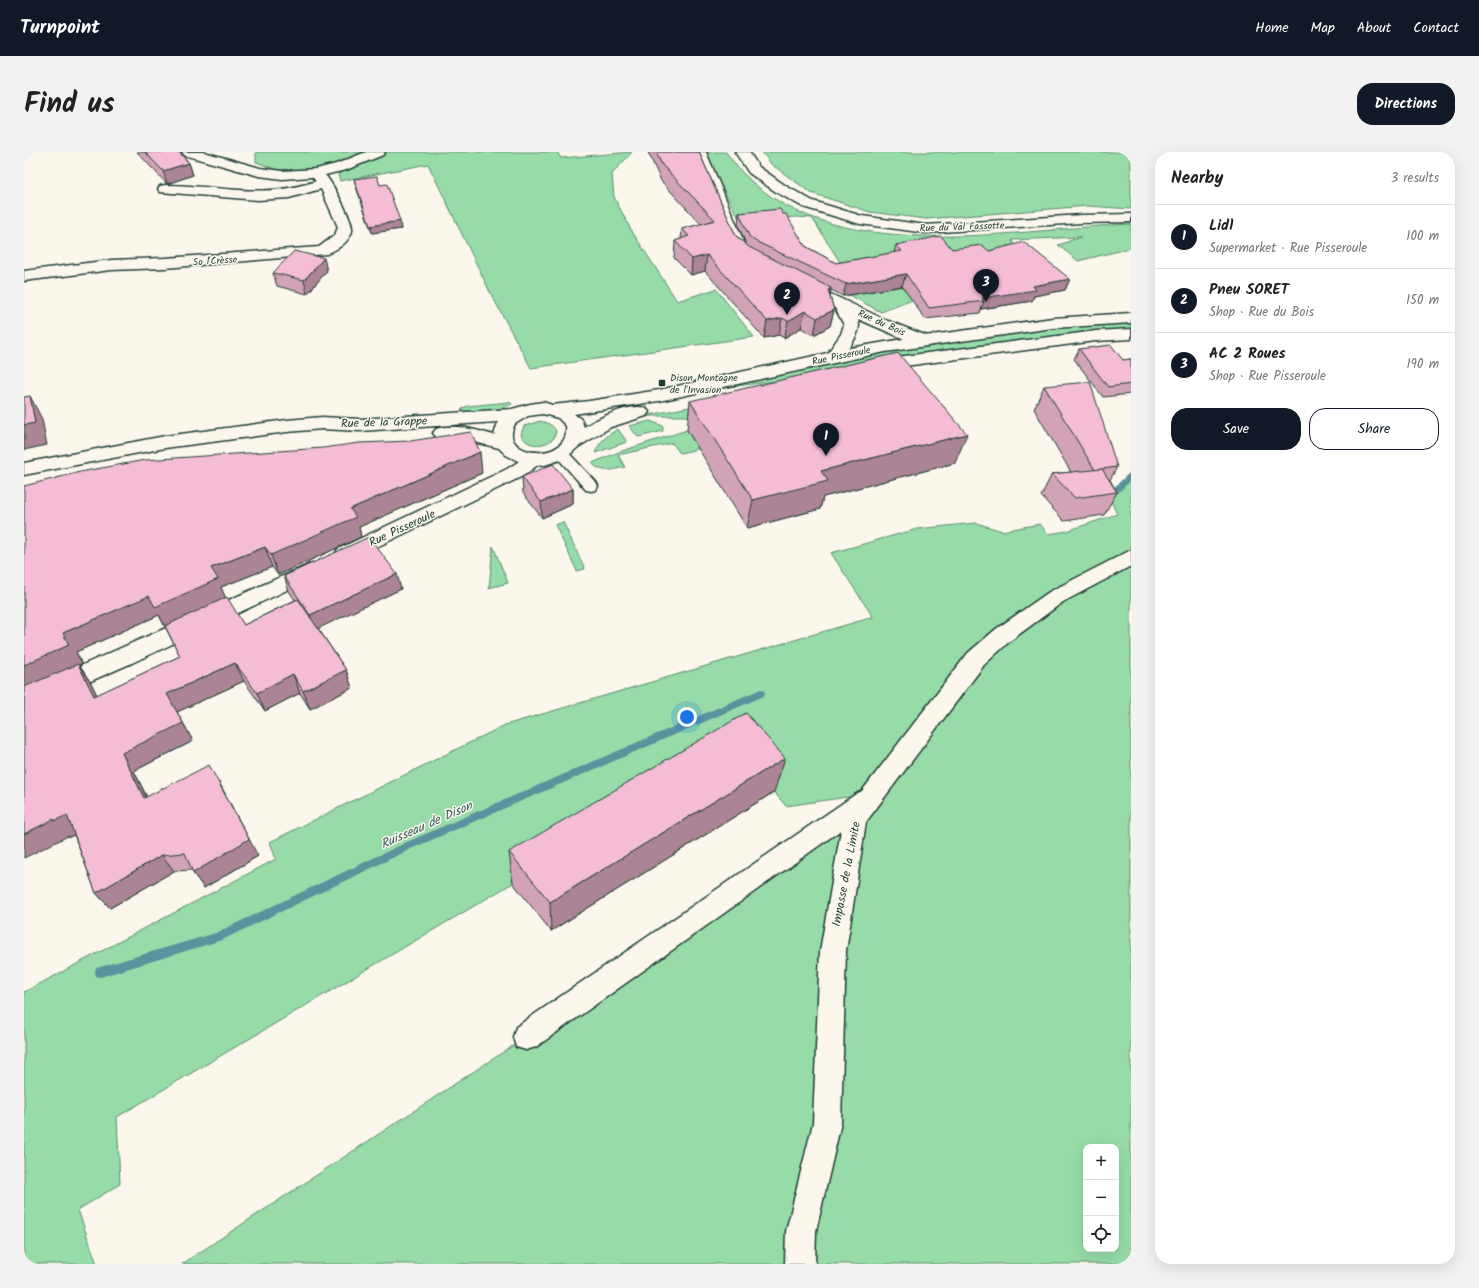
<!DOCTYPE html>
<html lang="en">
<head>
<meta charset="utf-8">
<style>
	:root { --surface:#fff; --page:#f2f2f2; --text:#222; --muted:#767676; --line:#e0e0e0; --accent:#111827 }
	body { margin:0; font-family:Kalam,sans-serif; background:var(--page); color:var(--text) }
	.controls { position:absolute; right:12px; bottom:12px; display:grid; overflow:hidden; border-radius:8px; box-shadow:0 4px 16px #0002 }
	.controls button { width:36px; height:36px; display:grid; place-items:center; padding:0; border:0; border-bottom:1px solid var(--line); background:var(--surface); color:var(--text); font:20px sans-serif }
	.you { position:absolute; left:663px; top:565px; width:14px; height:14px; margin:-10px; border:3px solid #fff; border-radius:50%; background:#1a73e8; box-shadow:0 0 0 6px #1a73e833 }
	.badge { display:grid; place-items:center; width:26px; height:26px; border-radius:50%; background:var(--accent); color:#fff; font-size:13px; font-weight:700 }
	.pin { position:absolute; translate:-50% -33px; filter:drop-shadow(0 1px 2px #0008) }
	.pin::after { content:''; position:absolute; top:21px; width:14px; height:12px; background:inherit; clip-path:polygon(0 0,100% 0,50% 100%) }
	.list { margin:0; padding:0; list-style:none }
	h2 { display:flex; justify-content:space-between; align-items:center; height:52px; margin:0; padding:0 16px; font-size:17px }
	h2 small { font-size:13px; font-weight:400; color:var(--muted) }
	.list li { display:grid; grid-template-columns:26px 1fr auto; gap:12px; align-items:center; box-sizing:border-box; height:64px; padding:0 16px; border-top:1px solid var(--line) }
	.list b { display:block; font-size:15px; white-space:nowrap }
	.list p { margin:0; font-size:13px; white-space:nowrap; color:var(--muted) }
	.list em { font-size:13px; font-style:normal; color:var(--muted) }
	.actions { display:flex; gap:8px; padding:12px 16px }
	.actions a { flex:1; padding:9px 0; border:1px solid var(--accent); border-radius:16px; text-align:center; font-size:14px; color:var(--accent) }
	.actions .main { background:var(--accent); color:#fff }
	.icon { flex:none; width:22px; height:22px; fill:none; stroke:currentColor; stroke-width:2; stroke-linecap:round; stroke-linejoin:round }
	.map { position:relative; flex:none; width:1107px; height:1112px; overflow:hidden; border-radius:16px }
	header { display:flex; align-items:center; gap:24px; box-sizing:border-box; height:56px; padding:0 20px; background:var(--accent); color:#fff }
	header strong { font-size:19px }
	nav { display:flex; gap:22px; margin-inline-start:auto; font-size:14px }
	.intro { display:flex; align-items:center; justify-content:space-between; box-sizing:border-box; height:96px; padding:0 24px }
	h1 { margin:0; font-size:28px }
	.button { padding:10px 18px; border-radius:16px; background:var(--accent); color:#fff; font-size:14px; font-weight:700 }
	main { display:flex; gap:24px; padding:0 24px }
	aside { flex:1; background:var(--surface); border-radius:16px; box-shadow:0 4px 16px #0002 }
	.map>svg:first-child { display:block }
</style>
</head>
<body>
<header>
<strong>Turnpoint</strong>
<nav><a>Home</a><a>Map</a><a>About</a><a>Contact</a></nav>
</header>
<div class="intro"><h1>Find us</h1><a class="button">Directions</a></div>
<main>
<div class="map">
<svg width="1107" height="1112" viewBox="0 0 1107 1112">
	<rect width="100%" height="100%" fill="#fbf7ec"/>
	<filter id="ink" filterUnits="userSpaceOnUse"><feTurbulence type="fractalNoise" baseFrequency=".025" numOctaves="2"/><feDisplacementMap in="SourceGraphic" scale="8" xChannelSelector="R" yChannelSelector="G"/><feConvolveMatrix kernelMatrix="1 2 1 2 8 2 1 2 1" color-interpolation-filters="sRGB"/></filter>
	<g filter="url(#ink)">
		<g fill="#96dba8" stroke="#5a8c6e" fill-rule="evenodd">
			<polygon points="232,0 344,0 338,3 296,17 253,18 232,10"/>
			<polygon points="364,0 533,0 537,6 608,0 588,22 590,45 607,78 653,149 692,137 730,185 507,216 467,142 404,12 316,29 314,22"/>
			<path d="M683,0H702C785,122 985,77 1107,72V96L1054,109L1034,93L1057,85L988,88L991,95L821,118L788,66L773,65L717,70L691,22Z"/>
			<polygon points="738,0 1107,0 1107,57 1064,54 902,67 846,60 787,41 747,12"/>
			<polygon points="899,131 907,141 857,160 825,143"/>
			<polygon points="1107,170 1107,177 1061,180 862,206 761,228 705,235 596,257 595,256 854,201 1051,173"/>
			<polygon points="485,250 488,252 473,258 436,261 439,256 444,254"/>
			<polygon points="670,254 698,255 664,264 627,264 603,269 601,268"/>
			<path d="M516,269C523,271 528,272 532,279L530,286C521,295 502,296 497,282L500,274Z"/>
			<polygon points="626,269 639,274 639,279 614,285 605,274"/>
			<path d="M594,277L603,290L571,301C576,289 582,284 594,277Z"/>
			<path d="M663,278L674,297L656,301L648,291L594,303L601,315C588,318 578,322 568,311L595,300Z"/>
			<path d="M1107,324V1112H158L502,885L851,641L762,654L750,640L489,731L93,965L96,1032L54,1058L73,1112H0V840L252,707L246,690L481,573L849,465L807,401L893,377L952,371L978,379L1016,372L1024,382L1043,379L1093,362L1085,345ZM1062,995H1092V1097H1062Z"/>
			<polygon points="539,370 561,417 553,419 531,373"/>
			<polygon points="469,394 484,431 465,436"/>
		</g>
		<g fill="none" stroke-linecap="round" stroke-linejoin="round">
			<g fill="#5a929d" fill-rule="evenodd">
				<polygon points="1107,321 1107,328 1088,347 1082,347 1081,345 1082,343 1104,322"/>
				<polygon points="737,537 740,538 741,541 740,544 389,696 198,788 76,825 72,824 71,820 72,816 76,815 192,781 383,690"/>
			</g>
			<g stroke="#1f3d34" stroke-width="3">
				<g id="service">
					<polygon points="672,0 682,0 719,88 717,90 709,90 707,88"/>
					<polygon points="537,296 542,298 572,330 574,334 572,338 567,339 562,338 532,304 530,301 532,298"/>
				</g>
			</g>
			<g stroke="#1f3d34" stroke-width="3">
				<g id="minor">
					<path d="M158,0H180L236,16L258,19L292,17L312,12L342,0H361L359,3L322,18L301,23C308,30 330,70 328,79C325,91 313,97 303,102L141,116L87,118L0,129V119L87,108L141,106L295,95L311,83L314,75L297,37L265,46L234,48L136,40L134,37L136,34L141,33C196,33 238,48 292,29L288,25L258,27L235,24L160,3Z"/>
					<path d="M779,129L864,169L906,185L908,189L906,193L900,194L894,193L834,167C839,182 823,197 815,209L809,210L803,209L801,205L817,182L820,173L811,156L773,137L771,134L773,131Z"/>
					<polygon points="1107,398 1107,414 1039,450 986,489 960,513 842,670 822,799 817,971 792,1079 791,1112 761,1112 762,1079 789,971 796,799 817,678 512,895 502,898 492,895 489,885 492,875 832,642 838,639 944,501 972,477 1025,440"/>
				</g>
			</g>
			<g stroke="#1f3d34" stroke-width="3">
				<g id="tertiary">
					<polygon points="711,0 725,0 735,15 762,34 789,49 838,64 902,73 1057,63 1107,62 1107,70 1057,71 902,81 836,72 779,55 752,40 725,21"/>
					<polygon points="512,300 518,302 521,306 518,310 497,325 328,407 321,409 314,407 311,402 314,397 483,317 506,302"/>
					<polygon points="288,411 295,413 298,418 295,423 108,511 0,558 0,539"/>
				</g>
			</g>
			<g stroke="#1f3d34" stroke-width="3">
				<g id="secondary">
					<path d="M1107,161V171L1029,176L861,200L635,249L550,262L557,267L560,275C575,266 605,251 622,256L625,260L622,264L587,275L554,295L542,306L521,313L498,311L482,303L475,296L437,287L412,285L409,281L412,277C431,271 451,278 470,283L474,270L336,279L298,277L263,280L141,296L0,323V311L141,284L263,268L298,265L336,267L488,257L506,252L519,250L528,253L565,249L635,238L826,196L879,187L1029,166ZM519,262L534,266L542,274C547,313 472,305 491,272L504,264Z"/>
					<polygon points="1107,177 1107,187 1072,189 850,218 844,217 842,213 844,209 850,208 1072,179"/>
				</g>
			</g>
			<use href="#service" fill="#fbf7ec" fill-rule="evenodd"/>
			<use href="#minor" fill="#fbf7ec" fill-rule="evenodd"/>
			<use href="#tertiary" fill="#fbf7ec" fill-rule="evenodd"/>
			<use href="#secondary" fill="#fbf7ec" fill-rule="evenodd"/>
		</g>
		<g fill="#d2a3b7" stroke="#1f3d34" fill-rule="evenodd">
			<polygon points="113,0 156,0 165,11 169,23 143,32"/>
			<polygon points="624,0 675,0 712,84 722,92 714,73 715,61 759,62 781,94 812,111 870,101 872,93 928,97 965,99 1046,127 1041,138 1010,144 1008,149 957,157 956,161 901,167 878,134 819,144 807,138 806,144 810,158 806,174 790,183 777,176 760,186 755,183 740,186 681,119 667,123 650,106 651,89 657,87 658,77 677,72 637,29"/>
			<polygon points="330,27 356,33 377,77 348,81 332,35"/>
			<polygon points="303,119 283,142 253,134 249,121"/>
			<polygon points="1055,197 1099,208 1107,207 1107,242 1079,245 1050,207"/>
			<polygon points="1020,234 1093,315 1086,328 1093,340 1080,363 1040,369 1017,344 1028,322 1047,320 1010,257"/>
			<polygon points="666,249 931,311 799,345 796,357 723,376 663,278"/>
			<path d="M458,321L335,375L337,385L254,423L248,415L197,435L201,446L220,473L271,448L265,439L260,424L377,437L294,476L322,518L328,536L286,557L276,541L241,559L220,529L153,560L169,589L110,619L123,645L234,704L180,736L169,721L168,718L150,719L86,756L72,741L50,683L45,685L44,684L0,334ZM135,463L156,504L73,543L67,531L55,513L58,512L52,500Z"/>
			<polygon points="498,325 549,337 549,352 518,366 499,341"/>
			<polygon points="750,640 527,779 489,731 485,700"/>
		</g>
		<g fill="#ab8495" stroke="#1f3d34">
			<polygon points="165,11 169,23 143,32 139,19"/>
			<polygon points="376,69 377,77 348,81 346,74"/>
			<polygon points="683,103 681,119 667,123 668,107"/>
			<polygon points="300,106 303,119 283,142 280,128"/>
			<polygon points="882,122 878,134 819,144 822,132"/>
			<polygon points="1046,127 1041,138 1010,144 1008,149 957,157 960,149 958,146 1009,134"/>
			<polygon points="807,136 804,153 804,138"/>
			<polygon points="810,158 806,174 790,183 793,166"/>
			<polygon points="781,159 777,176 760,186 764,169"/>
			<polygon points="758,166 755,183 740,186 743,169"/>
			<polygon points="6,244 18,267 23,293 0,298 0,273"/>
			<polygon points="943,282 931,311 799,345 796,357 723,376 729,348 797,319"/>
			<polygon points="456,300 458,321 335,375 337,385 254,423 247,403 326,357"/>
			<polygon points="549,337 549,352 518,366 517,350"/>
			<polygon points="241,395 248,415 197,435 202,447 141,475 135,463 52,500 58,512 55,513 67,531 82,562 0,538 0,513 39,481 187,416"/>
			<polygon points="373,422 377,437 291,478 286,463"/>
			<polygon points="211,511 220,529 153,560 169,589 110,619 131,663 120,646 98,601 143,542"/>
			<polygon points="322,518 328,536 286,557 279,539"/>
			<polygon points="269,522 276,541 241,559 233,541"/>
			<polygon points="761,606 750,640 527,779 526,750"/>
			<polygon points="195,630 234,704 180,736 169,721"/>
			<polygon points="43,663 57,680 45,685 44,684 0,706 0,682 30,667"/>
			<polygon points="138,703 150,719 86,756 72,741"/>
		</g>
		<g fill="#f4bdd5" stroke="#1f3d34">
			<polygon points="121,0 155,0 165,11 139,19"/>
			<polygon points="632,0 675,0 712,84 725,95 807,136 804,138 810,158 793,166 781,159 764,169 758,166 743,169 683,103 668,107 651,89 665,84 658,77 691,68 638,13"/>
			<polygon points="353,24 356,33 363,32 376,69 346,74 330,27"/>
			<polygon points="756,57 759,62 762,62 781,94 812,111 878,99 872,93 917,84 928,97 958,93 965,99 1000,90 1046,127 1009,134 1012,138 958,146 960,149 905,156 882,122 822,132 731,89 725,84 715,61"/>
			<polygon points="270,99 300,106 280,128 249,121"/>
			<polygon points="1087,193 1099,208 1107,207 1107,232 1084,235 1055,197"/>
			<polygon points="874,201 943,282 797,319 804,329 729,348 666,249"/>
			<polygon points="1066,230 1093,315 1071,318 1020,234"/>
			<polygon points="6,244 11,271 0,273 0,245"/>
			<polygon points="447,280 456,300 326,357 332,365 247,403 241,395 187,416 194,427 131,455 125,444 39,481 45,493 0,513 0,334 56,320 121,308 299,296 335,291 386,289"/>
			<polygon points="529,312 549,337 517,350 498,325"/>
			<polygon points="1078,317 1093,340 1051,346 1028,322"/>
			<polygon points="345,385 373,422 286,463 260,424"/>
			<polygon points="203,445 220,473 274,447 322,518 279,539 269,522 233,541 211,511 143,542 159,571 98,601 120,646 185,613 225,687 169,721 161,701 138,703 72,741 43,663 30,669 30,667 0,682 0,535 54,512 70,544 156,504 141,474"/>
			<polygon points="722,561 761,606 526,750 485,700"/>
		</g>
	</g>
	<rect fill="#1f3d34" stroke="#fbf7ec" stroke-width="1.5" x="634" y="227" width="8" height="8" rx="2"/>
	<g text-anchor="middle" stroke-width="3" stroke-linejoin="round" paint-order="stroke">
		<g font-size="10" fill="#1f3d34" stroke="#fbf7ec">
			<text transform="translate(938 74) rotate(-2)" y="4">Rue du Val Fassotte</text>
			<text transform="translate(191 108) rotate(-4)" y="4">So l'Crèsse</text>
			<text transform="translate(858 170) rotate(24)" y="4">Rue du Bois</text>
			<text transform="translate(817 203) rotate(-12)" y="4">Rue Pisseroule</text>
		</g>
		<g font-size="10" fill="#1f3d34" stroke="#fbf7ec" text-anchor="start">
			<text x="646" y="229">Dison Montagne<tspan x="646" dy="12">de l'Invasion</tspan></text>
		</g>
		<g font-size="12" fill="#1f3d34" stroke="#fbf7ec">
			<text transform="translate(360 270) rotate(-2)" y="4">Rue de la Grappe</text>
			<text transform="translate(378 376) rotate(-25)" y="4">Rue Pisseroule</text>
			<text transform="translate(822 722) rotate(-79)" y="4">Impasse de la Limite</text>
		</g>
		<g font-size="13" font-style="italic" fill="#386060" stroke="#fbf7ec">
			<text transform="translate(402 672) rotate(-24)" y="5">Ruisseau de Dison</text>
		</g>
	</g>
</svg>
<div class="controls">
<button>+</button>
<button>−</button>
<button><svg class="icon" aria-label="locate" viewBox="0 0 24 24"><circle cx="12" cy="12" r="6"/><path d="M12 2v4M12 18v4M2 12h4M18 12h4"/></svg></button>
</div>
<div class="you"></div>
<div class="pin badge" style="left:802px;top:304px">1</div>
<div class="pin badge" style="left:763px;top:163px">2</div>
<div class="pin badge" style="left:962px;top:150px">3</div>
</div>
<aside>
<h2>Nearby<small>3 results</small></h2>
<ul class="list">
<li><span class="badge">1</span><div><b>Lidl</b><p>Supermarket · Rue Pisseroule</p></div><em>100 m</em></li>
<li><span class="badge">2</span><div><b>Pneu SORET</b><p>Shop · Rue du Bois</p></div><em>150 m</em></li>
<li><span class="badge">3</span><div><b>AC 2 Roues</b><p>Shop · Rue Pisseroule</p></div><em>190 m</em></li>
</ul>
<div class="actions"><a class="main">Save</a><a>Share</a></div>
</aside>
</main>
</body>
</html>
